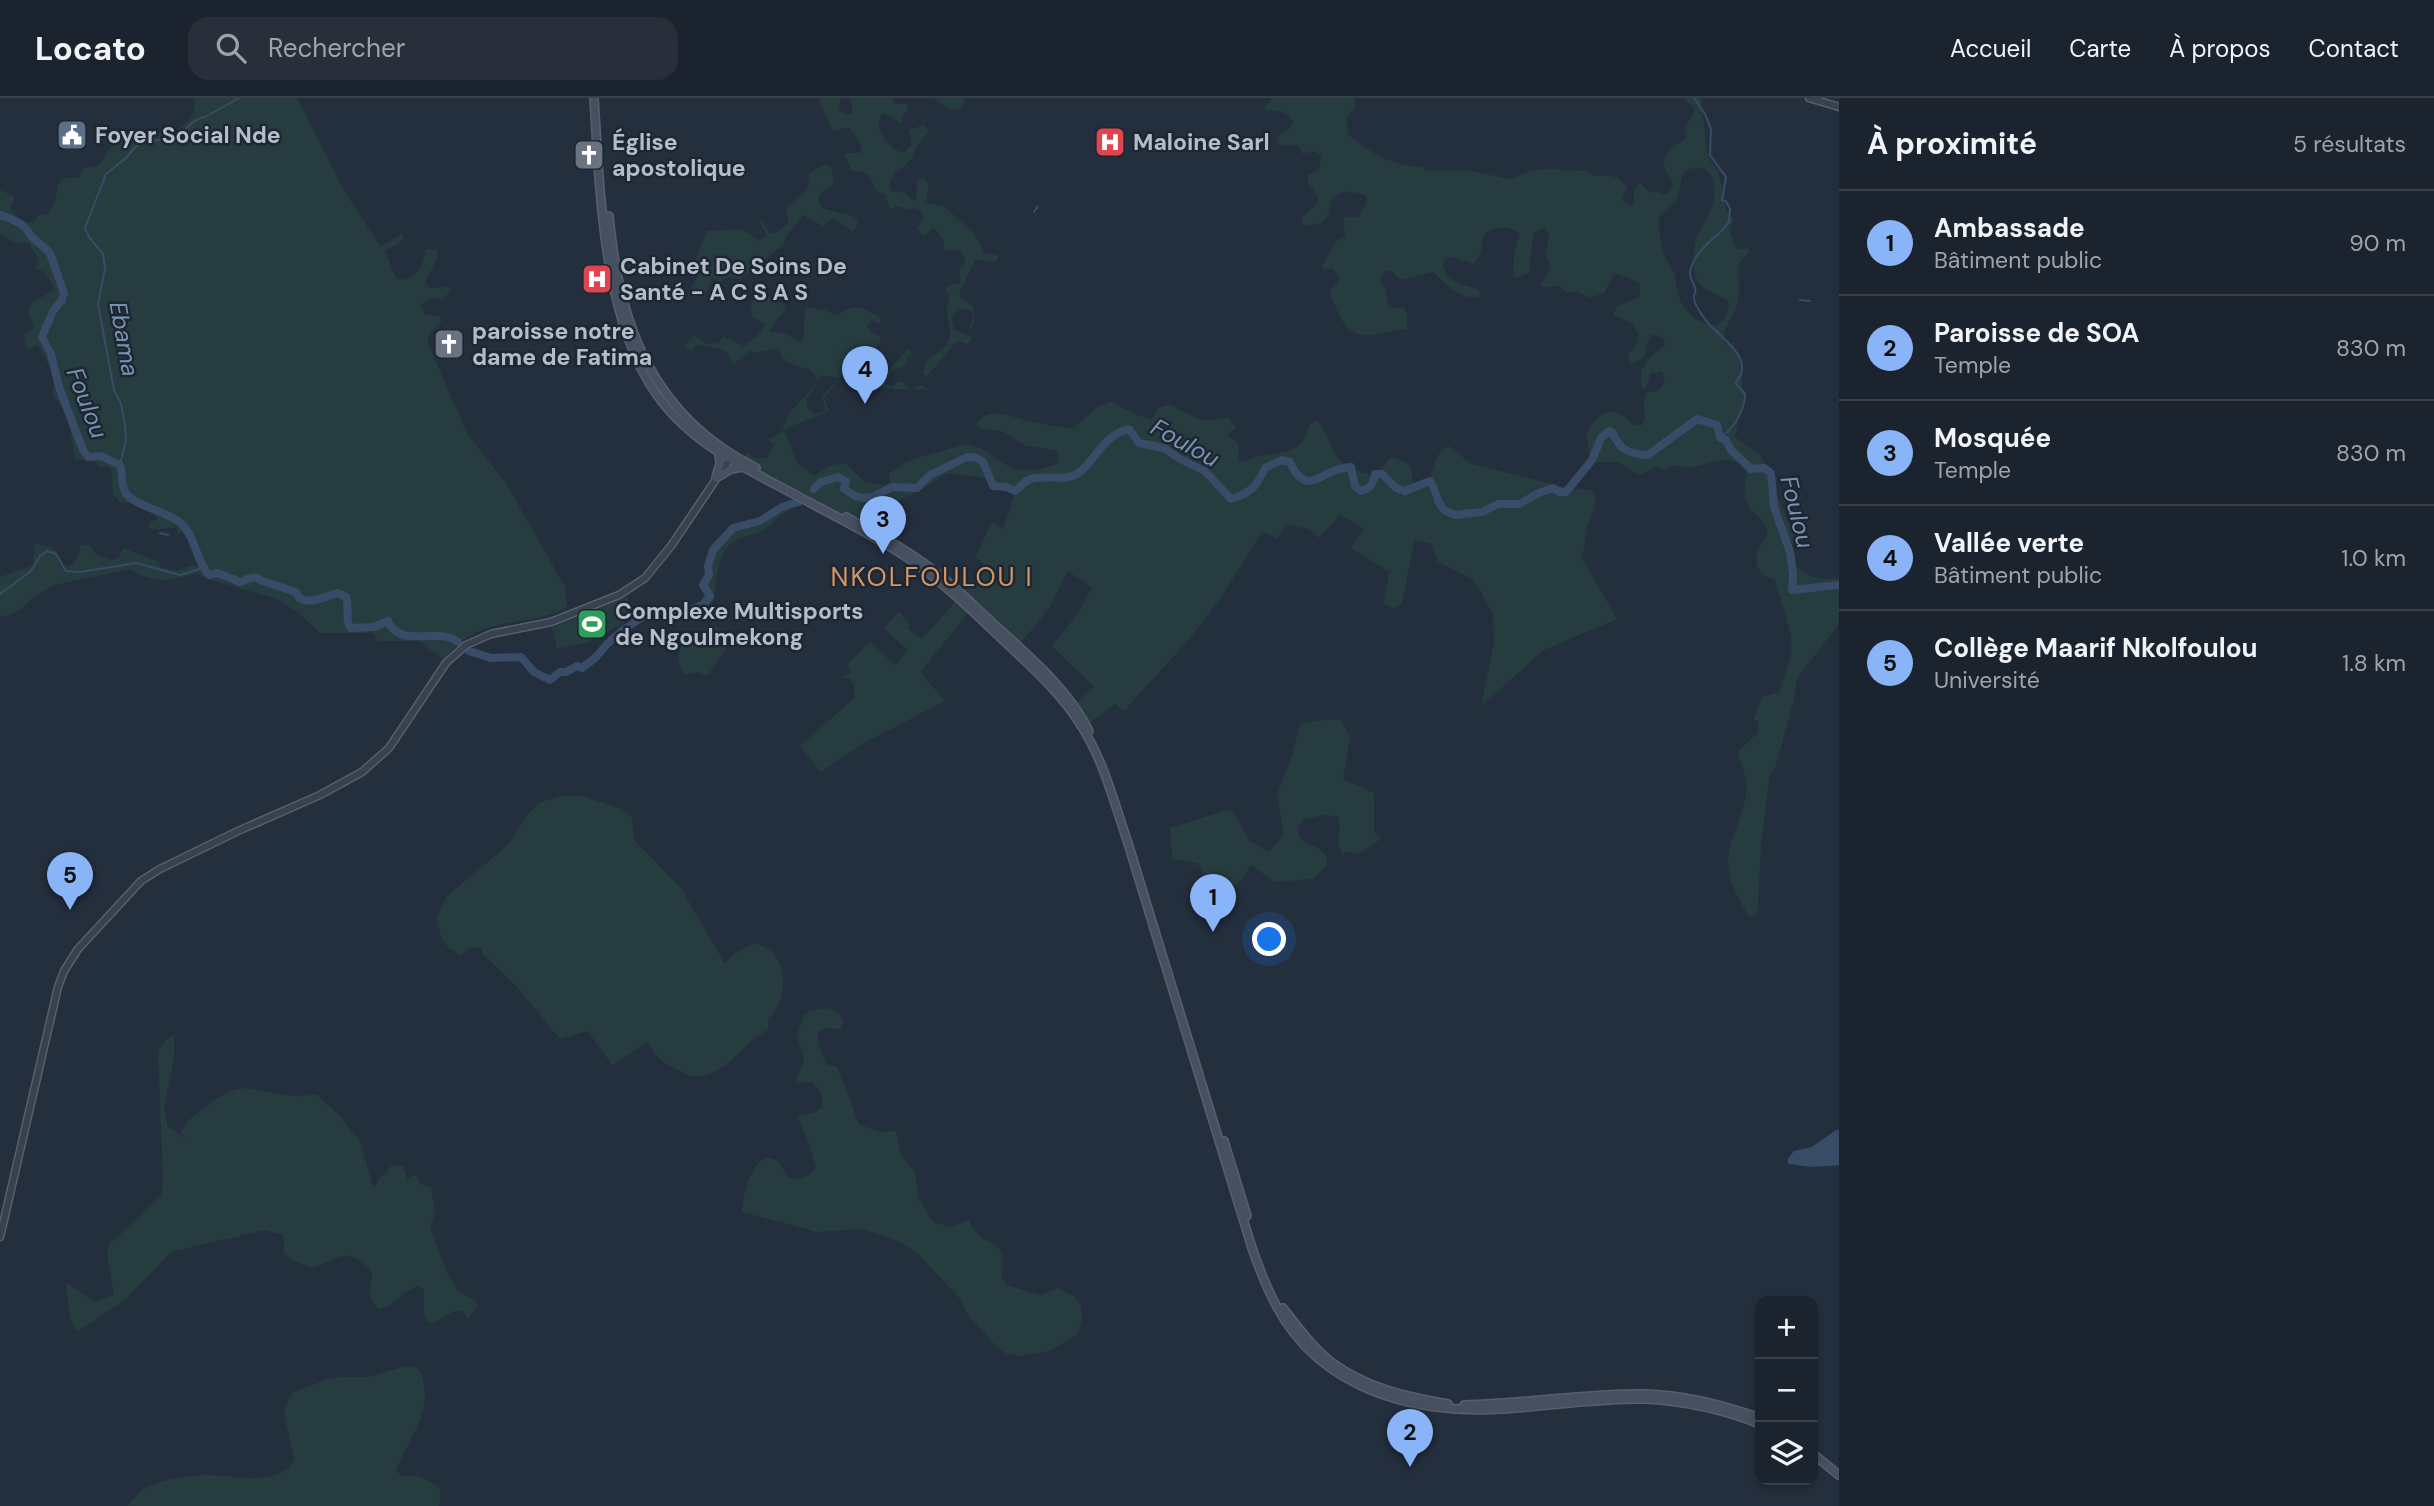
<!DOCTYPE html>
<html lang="fr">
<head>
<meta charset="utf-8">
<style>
	:root { --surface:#1b232e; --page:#282f3a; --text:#f1f3f6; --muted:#a0a4aa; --line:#39404a; --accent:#8ab4f8 }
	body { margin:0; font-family:"DM Sans",sans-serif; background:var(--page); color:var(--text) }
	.controls { position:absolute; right:21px; bottom:21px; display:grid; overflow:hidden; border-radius:14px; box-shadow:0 4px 10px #0003 }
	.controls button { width:63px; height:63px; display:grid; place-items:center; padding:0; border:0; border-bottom:2px solid var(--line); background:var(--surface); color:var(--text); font:35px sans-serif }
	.you { position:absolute; left:1270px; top:842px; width:24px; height:24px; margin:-18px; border:5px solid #fff; border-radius:50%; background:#1a73e8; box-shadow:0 0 0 10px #1a73e833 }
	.badge { display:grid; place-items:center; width:46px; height:46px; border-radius:50%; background:var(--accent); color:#111; font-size:23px; font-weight:700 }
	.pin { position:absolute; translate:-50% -58px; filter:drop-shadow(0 2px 4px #0008) }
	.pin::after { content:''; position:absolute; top:37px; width:24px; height:21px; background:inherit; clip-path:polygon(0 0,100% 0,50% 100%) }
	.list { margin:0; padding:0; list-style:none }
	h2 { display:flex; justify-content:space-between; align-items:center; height:91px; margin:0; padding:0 28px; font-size:30px }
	h2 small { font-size:23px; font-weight:400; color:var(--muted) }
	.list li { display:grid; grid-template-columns:46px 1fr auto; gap:21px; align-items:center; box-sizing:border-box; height:105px; padding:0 28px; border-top:2px solid var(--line) }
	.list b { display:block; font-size:26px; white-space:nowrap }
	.list p { margin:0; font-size:23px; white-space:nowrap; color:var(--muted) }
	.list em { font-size:23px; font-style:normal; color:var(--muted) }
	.icon { flex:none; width:38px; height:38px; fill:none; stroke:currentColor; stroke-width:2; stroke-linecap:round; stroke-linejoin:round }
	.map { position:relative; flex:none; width:1839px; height:1408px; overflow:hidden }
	header { display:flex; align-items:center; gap:42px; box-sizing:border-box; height:98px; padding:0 35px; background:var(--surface); border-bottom:2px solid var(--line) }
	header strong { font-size:33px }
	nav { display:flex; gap:38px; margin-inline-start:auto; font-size:24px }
	.search { width:490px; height:63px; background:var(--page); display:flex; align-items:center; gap:18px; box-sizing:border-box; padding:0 24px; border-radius:21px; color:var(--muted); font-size:26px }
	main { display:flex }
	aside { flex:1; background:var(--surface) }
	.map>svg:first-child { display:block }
</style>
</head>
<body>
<header>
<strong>Locato</strong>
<div class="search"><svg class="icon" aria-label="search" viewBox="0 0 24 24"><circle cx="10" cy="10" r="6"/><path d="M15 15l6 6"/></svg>Rechercher</div>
<nav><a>Accueil</a><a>Carte</a><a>À propos</a><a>Contact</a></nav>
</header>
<main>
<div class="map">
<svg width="1839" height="1408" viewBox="0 0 1839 1408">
	<rect width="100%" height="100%" fill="#242f3e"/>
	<g fill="#263c3f" fill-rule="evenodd">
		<path d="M194,0H297L346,96L379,146L382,148L401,136L404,139L400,145L385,153L396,180L404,182C420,175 424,168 425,151L437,152V160L425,185L430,190L449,189L450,193L442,202L430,199L421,207L425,217L440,219L442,223L428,238V246L468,337L506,385L565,489L567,509L563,512C517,531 477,516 444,562L419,543H378L373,535H320L297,514L278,501L207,481L198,475C171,483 153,486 129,471L51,488L34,499L20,512L4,519L0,517V479L33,467L35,446C54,449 55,447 61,466C76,473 78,458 81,447H89L96,456L112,462L118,460L123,450L159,464L161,469L174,473L193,467L197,469L194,456L190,452L191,446L185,434L177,436V430C166,429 155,434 148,430L150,425L157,421L146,408L119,404L117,399H113L112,373L106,368L101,370L92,361L75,362C72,338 69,314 52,296L55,279L38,247L27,252L23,237L34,229L28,213C32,200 47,199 55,190L44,174L38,171L35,172L39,162L29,146L24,144L17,146L0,136V92L15,99L10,110C15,119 23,124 33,125L39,116L46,117C66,103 45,75 78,80L84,70C108,69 100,58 114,46C119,41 129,38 135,36L150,40L156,35C177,36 198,24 194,0Z"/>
		<path d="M818,0H841L839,13L849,17L853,14L850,0H893L894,6H906L908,13L902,18L901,26L885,15L881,17L878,29C882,40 893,53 904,55L912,47L909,32L924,27L929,33L916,49L912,60L905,68L897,72L889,86L892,93L904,95L913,103H916L918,81H925L929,88L926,104L944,108L975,137L984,154L999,158L995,164L975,162L959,195L960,199C977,211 976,210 972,232L969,229L974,218L971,212L959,210L951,219L954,231L972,240L967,246L959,243L955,245L928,277H924C922,255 944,258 949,242C954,227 942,219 950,198L945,192L947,188L959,186L961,183L959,172L965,166V160L959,152L944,153V142L936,132L932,131L926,137L922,136L917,129L924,120L920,112L913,110L909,112L898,108L890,111L885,96L877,94C870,80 870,72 852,73L845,59V55H860L862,47L850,30H842L835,33L832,31Z"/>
		<polygon points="934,0 965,0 962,9 956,13 948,11"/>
		<path d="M1273,0H1355V9L1346,20L1348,36C1368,55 1396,69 1423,69L1425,72L1474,73L1511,82C1540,64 1555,74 1586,73L1593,78C1608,77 1618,76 1627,90L1622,102L1631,109L1634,106V91L1640,85L1651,95L1657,93L1662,97L1667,95L1674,88L1663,67C1668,52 1672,48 1686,41L1685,31L1695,11L1684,0H1701L1707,54L1711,64L1718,72L1727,114L1734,121L1729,131L1736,151L1748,150L1749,154L1739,165C1737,179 1741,192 1737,205C1734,220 1720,230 1726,247L1733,244L1735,248L1739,261L1744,298L1735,339L1759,356L1769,371L1770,385L1779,402L1795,438L1792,446V462C1806,481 1818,482 1839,480V526L1797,580L1793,605L1775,670L1770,676L1761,746L1758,806L1757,815L1750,820C1738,801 1724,776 1729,753C1734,732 1745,711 1747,690C1747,676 1740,667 1738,653L1758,635L1759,624L1754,621L1762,599L1780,594C1782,581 1788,569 1791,557C1795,535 1780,503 1775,482C1772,480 1768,480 1764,477C1751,468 1757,446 1767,439C1771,415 1734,417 1747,377L1742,366L1726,361L1690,370L1671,367L1664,372L1656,369L1639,377L1618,364H1587L1590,360C1590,351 1587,345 1587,338C1586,332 1591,327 1595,323C1608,308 1620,313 1633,327L1641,328C1649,317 1640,306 1647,294C1660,294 1662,293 1665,280L1662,274L1651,275L1646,290L1643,292C1636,269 1648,261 1665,247L1664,240L1652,236L1648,242L1644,259L1634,265H1630L1628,257L1638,244L1639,236L1630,224L1615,218L1614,215L1618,208L1638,200L1640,193L1639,185L1618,176L1614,177L1604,195L1589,200L1579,194L1567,195L1559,188L1542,189L1539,186L1551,171L1546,156L1549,136L1544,130L1533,135L1529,175L1517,180L1514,179C1512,162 1515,151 1520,136C1509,127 1492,127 1483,138C1482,148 1482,160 1473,166L1453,159L1448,160L1443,166C1444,184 1463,186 1477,191L1480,194L1479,199C1459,202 1446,186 1433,174L1401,182L1393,174L1385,172L1380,182L1386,192L1387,204L1393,210L1404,209L1407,217V231C1359,239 1348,248 1330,194L1340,181L1333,171H1325L1322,169C1325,159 1333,154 1335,144L1345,138L1343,122L1346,119H1358L1365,108L1367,100L1365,97C1352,93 1341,91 1331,102C1327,122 1329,126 1303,127L1302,119L1317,106L1318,99L1308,85L1307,78L1320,70L1321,57L1314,53L1302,56L1300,49C1290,44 1280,53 1276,40L1289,31L1293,24C1290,14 1275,11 1266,13L1264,10ZM1698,69C1718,73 1717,99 1710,115C1706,125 1697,134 1695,145C1693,153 1693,175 1697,183C1701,191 1721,197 1729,204C1727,244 1690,224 1680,202C1676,193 1677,183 1674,175C1672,170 1669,165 1666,161C1660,147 1658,133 1659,118L1677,100L1682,79L1686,72Z"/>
		<polygon points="824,67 831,69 834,81 832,87 819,97 819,106 822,110 855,119 858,126 853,134 833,120 823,128 803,117 785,140 784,146 740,181 726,179 720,185 713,180 704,199 692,193 691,189 704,169 696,161 707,133 743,131 759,143 767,138 760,124 762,123 770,136 777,134 789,125 786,111 808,90 809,75"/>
		<path d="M759,196L778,202L785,208V212L774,224L770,234L785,235L799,244L803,243L805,210L821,211L838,217C858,205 859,209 880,219L881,226L872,222L867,228L870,233L882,240L877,248V253L870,255L866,262L869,282L881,288L886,272C896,267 900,256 909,252L913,256L907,260L905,268L892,273L885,285L892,289L898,284H902L910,291L921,287L930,292L867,290L842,278L824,300L829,313L782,332L791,313L816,286L818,283C812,268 801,271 789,265C784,262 781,256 778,251L754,255L749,253L734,266L726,253L697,246L692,253L684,248L694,237L707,246L719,245L722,238L744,248L757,238L765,227L752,218C751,210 750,201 759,196ZM819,277L839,280L822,299L826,312L814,317L807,309L806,301L819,283Z"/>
		<path d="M1112,304L1137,317L1152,322L1158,310L1171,306C1195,321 1201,325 1228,319L1236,329L1228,337L1239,346L1238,364C1250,363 1250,359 1258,358C1285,355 1302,356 1310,326L1317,323C1330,336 1327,345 1336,358C1344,369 1364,377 1377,376L1391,359L1399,361L1410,368L1413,383L1417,390H1424C1437,378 1430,358 1448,348L1454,351L1469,365L1571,391L1592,392C1601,405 1591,417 1587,430C1584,439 1586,449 1581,458L1617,521L1544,552L1481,608L1494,546L1493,517L1479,490L1470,480L1438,464L1430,445L1414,443L1402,505L1394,510L1383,506L1389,474L1351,450L1364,431L1340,417L1319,440L1309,431L1286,427L1277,440L1262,434L1220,501L1191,539L1124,613L1115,606L1083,630L1070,611L1094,589L1052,548L1078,515L1092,490L1068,473L1048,512L1015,552L971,512L920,574L945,603L864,645L821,674L800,648L854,600V586L850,581L843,580L851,574L847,566L870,544L895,567L908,552L883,530L899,514L909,524L908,531L922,541L986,469L975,459L992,424L1003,432L1016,392L983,380L948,375L914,396L885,408L867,437L757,375L741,362L748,355L755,360H767L774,347L768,341L784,333L798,366L814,378L828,368L845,365L865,384L890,388L889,376L907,363L967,346L981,350L1004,366L1016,371L1037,372L1057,366L1059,358L1055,352L1026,348L1002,333L981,331L976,326C990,306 1015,321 1033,324C1046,327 1060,329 1072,331L1099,308Z"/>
		<path d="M787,405L790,406L791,411C780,416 774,425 765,431C751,440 737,437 726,451C710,470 723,509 700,521L696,516L705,493L706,464L716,442L727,432L756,421Z"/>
		<polygon points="627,499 636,518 589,544 557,551 552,529"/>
		<path d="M708,527H712L728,537L726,550L707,578L698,574L684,577C676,560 677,558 684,541L687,539L694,543Z"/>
		<path d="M1323,622H1341L1350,640L1343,681L1374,695V733L1381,741L1359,756L1352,754L1342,755C1334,740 1343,731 1338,718L1323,717L1303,722L1297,730C1300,752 1315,741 1327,759L1326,764L1328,767L1313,781L1275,784L1251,767L1237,787L1216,783L1208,787L1198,765L1172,761L1170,730L1231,711L1249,742L1269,754L1284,737L1277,697L1291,660L1301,625Z"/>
		<path d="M561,698H582L622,711L632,720L634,742L681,790L725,866L731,858L753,845C789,852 791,898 768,921V932C740,945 719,991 684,975C661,964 662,965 647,944L612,967L588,933L560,941L517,889L483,856L481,850L472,849L461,857C442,848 442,841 436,821L447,798L502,752L512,742L525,719L540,704Z"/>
		<path d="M828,910L840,917L843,924L840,931L824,930L818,934V945L826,966L837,969L859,1026L879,1034L896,1033L901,1057L916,1076L918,1100L933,1124L952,1129L969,1121C979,1154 1011,1135 1001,1179L1007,1187L1040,1197L1059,1190L1075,1199L1081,1207L1082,1222L1077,1237L1049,1253L1023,1258L1007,1256L997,1249L968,1217L961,1202L919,1157L903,1145L863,1131L817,1134L742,1114C742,1102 753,1049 775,1062C780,1065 785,1074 789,1080C800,1082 809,1079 816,1070L809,1045L797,1018L815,1014L823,1009L821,994L812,984L796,985L804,962L797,938L804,917L810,913Z"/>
		<path d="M174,936V958L164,1011L168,1029L186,1040L181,1034C190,1018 194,1018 208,1007C245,978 255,995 295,998C302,999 309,997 316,996L339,1017L361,1045L372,1086L375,1089L379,1081L392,1067L403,1068L407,1081L416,1076L419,1085L431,1089L435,1114L430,1129L449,1179L458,1193L473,1201L479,1208L471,1216L467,1225V1218L461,1213H454L434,1225L427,1224L424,1216V1192L418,1188C403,1193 394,1209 379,1211C366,1201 371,1189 372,1175C349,1149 343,1157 314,1170L296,1164L284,1155L283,1137L265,1132L171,1154L125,1202L77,1234L70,1222L66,1184L94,1204L114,1197L107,1155L109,1147L161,1098L163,1081L158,954L162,946Z"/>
		<path d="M406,1268L414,1269L421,1274C422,1280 425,1288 425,1295C426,1322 405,1348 396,1373L402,1378C420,1376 427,1380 441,1392L439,1408H127C134,1401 142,1390 151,1387C167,1381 187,1378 204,1377C231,1376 280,1391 294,1361L284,1315L289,1299L294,1294L325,1282L341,1279H368Z"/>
	</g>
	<polygon fill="#394c67" points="1836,1032 1839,1032 1839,1067 1812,1069 1789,1066 1787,1062 1794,1053 1812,1049"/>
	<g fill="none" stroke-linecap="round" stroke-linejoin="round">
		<g stroke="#394c67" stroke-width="2">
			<path d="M1694,0L1705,16L1711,31L1710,57L1726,79L1722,102L1726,103L1730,111L1729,124C1718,139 1697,150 1691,170C1688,178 1693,183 1695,190C1697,198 1693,193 1694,201C1694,206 1701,215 1704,220C1716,238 1759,260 1735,285L1745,296C1745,310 1735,330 1723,337L1722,341"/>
			<polyline points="1034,114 1038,108"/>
			<polyline points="1800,202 1810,203"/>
			<path d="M120,367L126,342L125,327L121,306L114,292L98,206L105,171L103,156L89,139L85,130L106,76L126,60L136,48L146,44L179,39C185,31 194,20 205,19L239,0"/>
			<polyline points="160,435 168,437"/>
			<polyline points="0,496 31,473 40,458 47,453 56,456 66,473 80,474 136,465 180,477 203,470"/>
		</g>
		<g stroke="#394c67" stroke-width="8">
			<path d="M0,117C14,122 24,125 31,138L50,155L64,195L62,202L53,213L42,239L51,256L59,289L83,352L88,359L101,358L120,367C123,376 121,386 125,394C133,408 168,413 182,426C194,438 197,461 207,475L210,477L218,475L240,484C249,481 254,476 262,483L296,494L299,500C313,507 324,498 338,495L346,499C350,509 344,523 351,530L374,529L388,523C401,552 438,528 458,544"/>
			<path d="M814,391L821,384L838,379L846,383L844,391L855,398L862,400L873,399L892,389L917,390L930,377L967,359L977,360L983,364L993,388L1007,389L1015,393C1019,390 1023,385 1028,382C1043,375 1067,386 1081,373C1098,358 1104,337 1129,331L1139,345L1164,350L1180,361L1205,373L1231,401C1251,395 1257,388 1265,370L1282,362L1290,364C1307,403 1323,369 1351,369L1355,388L1361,393C1371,390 1373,386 1375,376H1382L1396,390L1405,393L1430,383L1433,388L1439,405L1444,412L1455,417L1482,414L1498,406H1519L1539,395L1553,390L1560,394H1566L1592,362L1601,340L1609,333L1612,334C1620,352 1628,356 1648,357L1697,321L1717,327L1720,340L1726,342L1731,352L1751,371L1764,370L1771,375L1774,409L1790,454L1793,476L1792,492L1839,487"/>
			<polyline points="469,553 491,560 521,559 534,574 550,582 560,574 566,574 577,568 582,570 595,560 608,545 623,532 649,515 686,513 703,507 710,498 703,487 709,477 708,468 713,452 733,430 760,423 782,409 798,404"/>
		</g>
		<g stroke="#565f6c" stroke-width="9">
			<g id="tertiary">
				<polyline points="1809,0 1839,9"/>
				<polyline points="0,1139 58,889 64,873 78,851 141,783 160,771 238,733 320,697 362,674 389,650 446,565 466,547 491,536 551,524 619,497 645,480 671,448 731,359"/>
			</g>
		</g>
		<g stroke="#565f6c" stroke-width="10">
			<g id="secondary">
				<path d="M594,0C600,91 602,220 657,297C696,352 759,376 816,408C847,424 879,441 908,460C943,484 974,514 1004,543C1032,569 1062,596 1082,629C1104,664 1114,704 1127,742L1252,1150C1259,1170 1267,1191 1277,1209C1322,1292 1414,1316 1502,1311C1550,1308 1598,1300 1646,1301C1684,1303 1725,1312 1760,1326"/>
				<path d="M609,118C619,227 652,318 756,370"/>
				<polyline points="716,379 720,366 719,355"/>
				<polyline points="716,380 731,371 743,369"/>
				<path d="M846,419C877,436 909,453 937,475C959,492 977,511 997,529C1031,560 1068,591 1089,633"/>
				<polyline points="1224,1043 1247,1118"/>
				<path d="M1283,1210C1298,1229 1312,1249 1331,1264C1366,1290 1406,1299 1448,1306"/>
				<path d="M1464,1307C1524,1306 1585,1295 1645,1296C1685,1297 1723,1307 1760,1320"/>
				<polyline points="1813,1356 1839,1377"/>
			</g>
		</g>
		<use href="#tertiary" stroke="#38414e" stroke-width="6"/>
		<use href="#secondary" stroke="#465061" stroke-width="7"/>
	</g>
	<defs>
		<g id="civic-square" transform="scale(1.575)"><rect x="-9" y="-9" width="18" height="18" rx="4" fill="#5c6f8a" stroke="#1d2633"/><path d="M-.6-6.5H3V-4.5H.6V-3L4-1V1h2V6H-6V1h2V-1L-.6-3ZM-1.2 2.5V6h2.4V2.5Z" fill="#fff"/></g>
		<g id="hospital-square" transform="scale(1.575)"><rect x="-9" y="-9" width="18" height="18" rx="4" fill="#e0444e" stroke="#1d2633"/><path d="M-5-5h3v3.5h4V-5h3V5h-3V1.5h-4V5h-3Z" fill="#fff"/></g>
		<g id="church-square" transform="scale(1.575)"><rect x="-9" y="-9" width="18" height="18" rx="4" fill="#6b7280" stroke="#1d2633"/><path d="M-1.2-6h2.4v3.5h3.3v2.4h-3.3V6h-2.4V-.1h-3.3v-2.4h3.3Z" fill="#fff"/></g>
		<g id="stadium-square" transform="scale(1.575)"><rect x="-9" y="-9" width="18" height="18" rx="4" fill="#2e9e5b" stroke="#1d2633"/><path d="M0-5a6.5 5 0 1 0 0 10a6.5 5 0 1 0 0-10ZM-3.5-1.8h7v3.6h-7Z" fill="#fff"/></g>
	</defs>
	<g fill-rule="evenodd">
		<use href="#civic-square" x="72" y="37"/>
		<use href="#hospital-square" x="1110" y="44"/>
		<use href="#church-square" x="589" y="57"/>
		<use href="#hospital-square" x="597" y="181"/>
		<use href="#church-square" x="449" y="246"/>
		<use href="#stadium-square" x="592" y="526"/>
	</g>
	<g text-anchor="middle" stroke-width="5" stroke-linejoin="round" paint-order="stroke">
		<g font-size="23" font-weight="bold" fill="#b4bcc9" stroke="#1d2633" text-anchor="start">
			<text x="95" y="45">Foyer Social Nde</text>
			<text x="612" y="52">Église<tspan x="612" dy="26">apostolique</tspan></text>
			<text x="1133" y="52">Maloine Sarl</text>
			<text x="620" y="176">Cabinet De Soins De<tspan x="620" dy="26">Santé - A C S A S</tspan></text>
			<text x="472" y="241">paroisse notre<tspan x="472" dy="26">dame de Fatima</tspan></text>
			<text x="615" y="521">Complexe Multisports<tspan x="615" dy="26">de Ngoulmekong</tspan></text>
		</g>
		<g font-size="24" font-style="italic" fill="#7c92b1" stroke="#1d2633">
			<text transform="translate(124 241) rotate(80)" y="8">Ebama</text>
			<text transform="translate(87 305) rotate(69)" y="8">Foulou</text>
			<text transform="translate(1185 345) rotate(29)" y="8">Foulou</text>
			<text transform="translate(1797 414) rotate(76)" y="8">Foulou</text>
		</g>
		<g font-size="26" letter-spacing="2" fill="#d59563" stroke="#1d2633">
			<text x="932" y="488">NKOLFOULOU I</text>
		</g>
	</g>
</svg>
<div class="controls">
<button>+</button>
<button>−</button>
<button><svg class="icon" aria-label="layers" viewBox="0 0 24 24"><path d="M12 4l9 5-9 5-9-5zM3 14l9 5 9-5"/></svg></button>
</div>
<div class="you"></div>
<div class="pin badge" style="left:1213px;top:834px">1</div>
<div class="pin badge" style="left:1410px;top:1369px">2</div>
<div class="pin badge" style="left:883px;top:456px">3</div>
<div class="pin badge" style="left:865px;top:306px">4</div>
<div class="pin badge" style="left:70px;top:812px">5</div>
</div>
<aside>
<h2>À proximité<small>5 résultats</small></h2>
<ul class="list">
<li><span class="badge">1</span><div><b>Ambassade</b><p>Bâtiment public</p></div><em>90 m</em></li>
<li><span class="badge">2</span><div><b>Paroisse de SOA</b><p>Temple</p></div><em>830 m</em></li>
<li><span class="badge">3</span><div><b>Mosquée</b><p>Temple</p></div><em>830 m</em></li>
<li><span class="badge">4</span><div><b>Vallée verte</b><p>Bâtiment public</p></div><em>1.0 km</em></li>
<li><span class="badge">5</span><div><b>Collège Maarif Nkolfoulou</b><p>Université</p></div><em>1.8 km</em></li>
</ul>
</aside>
</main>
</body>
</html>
